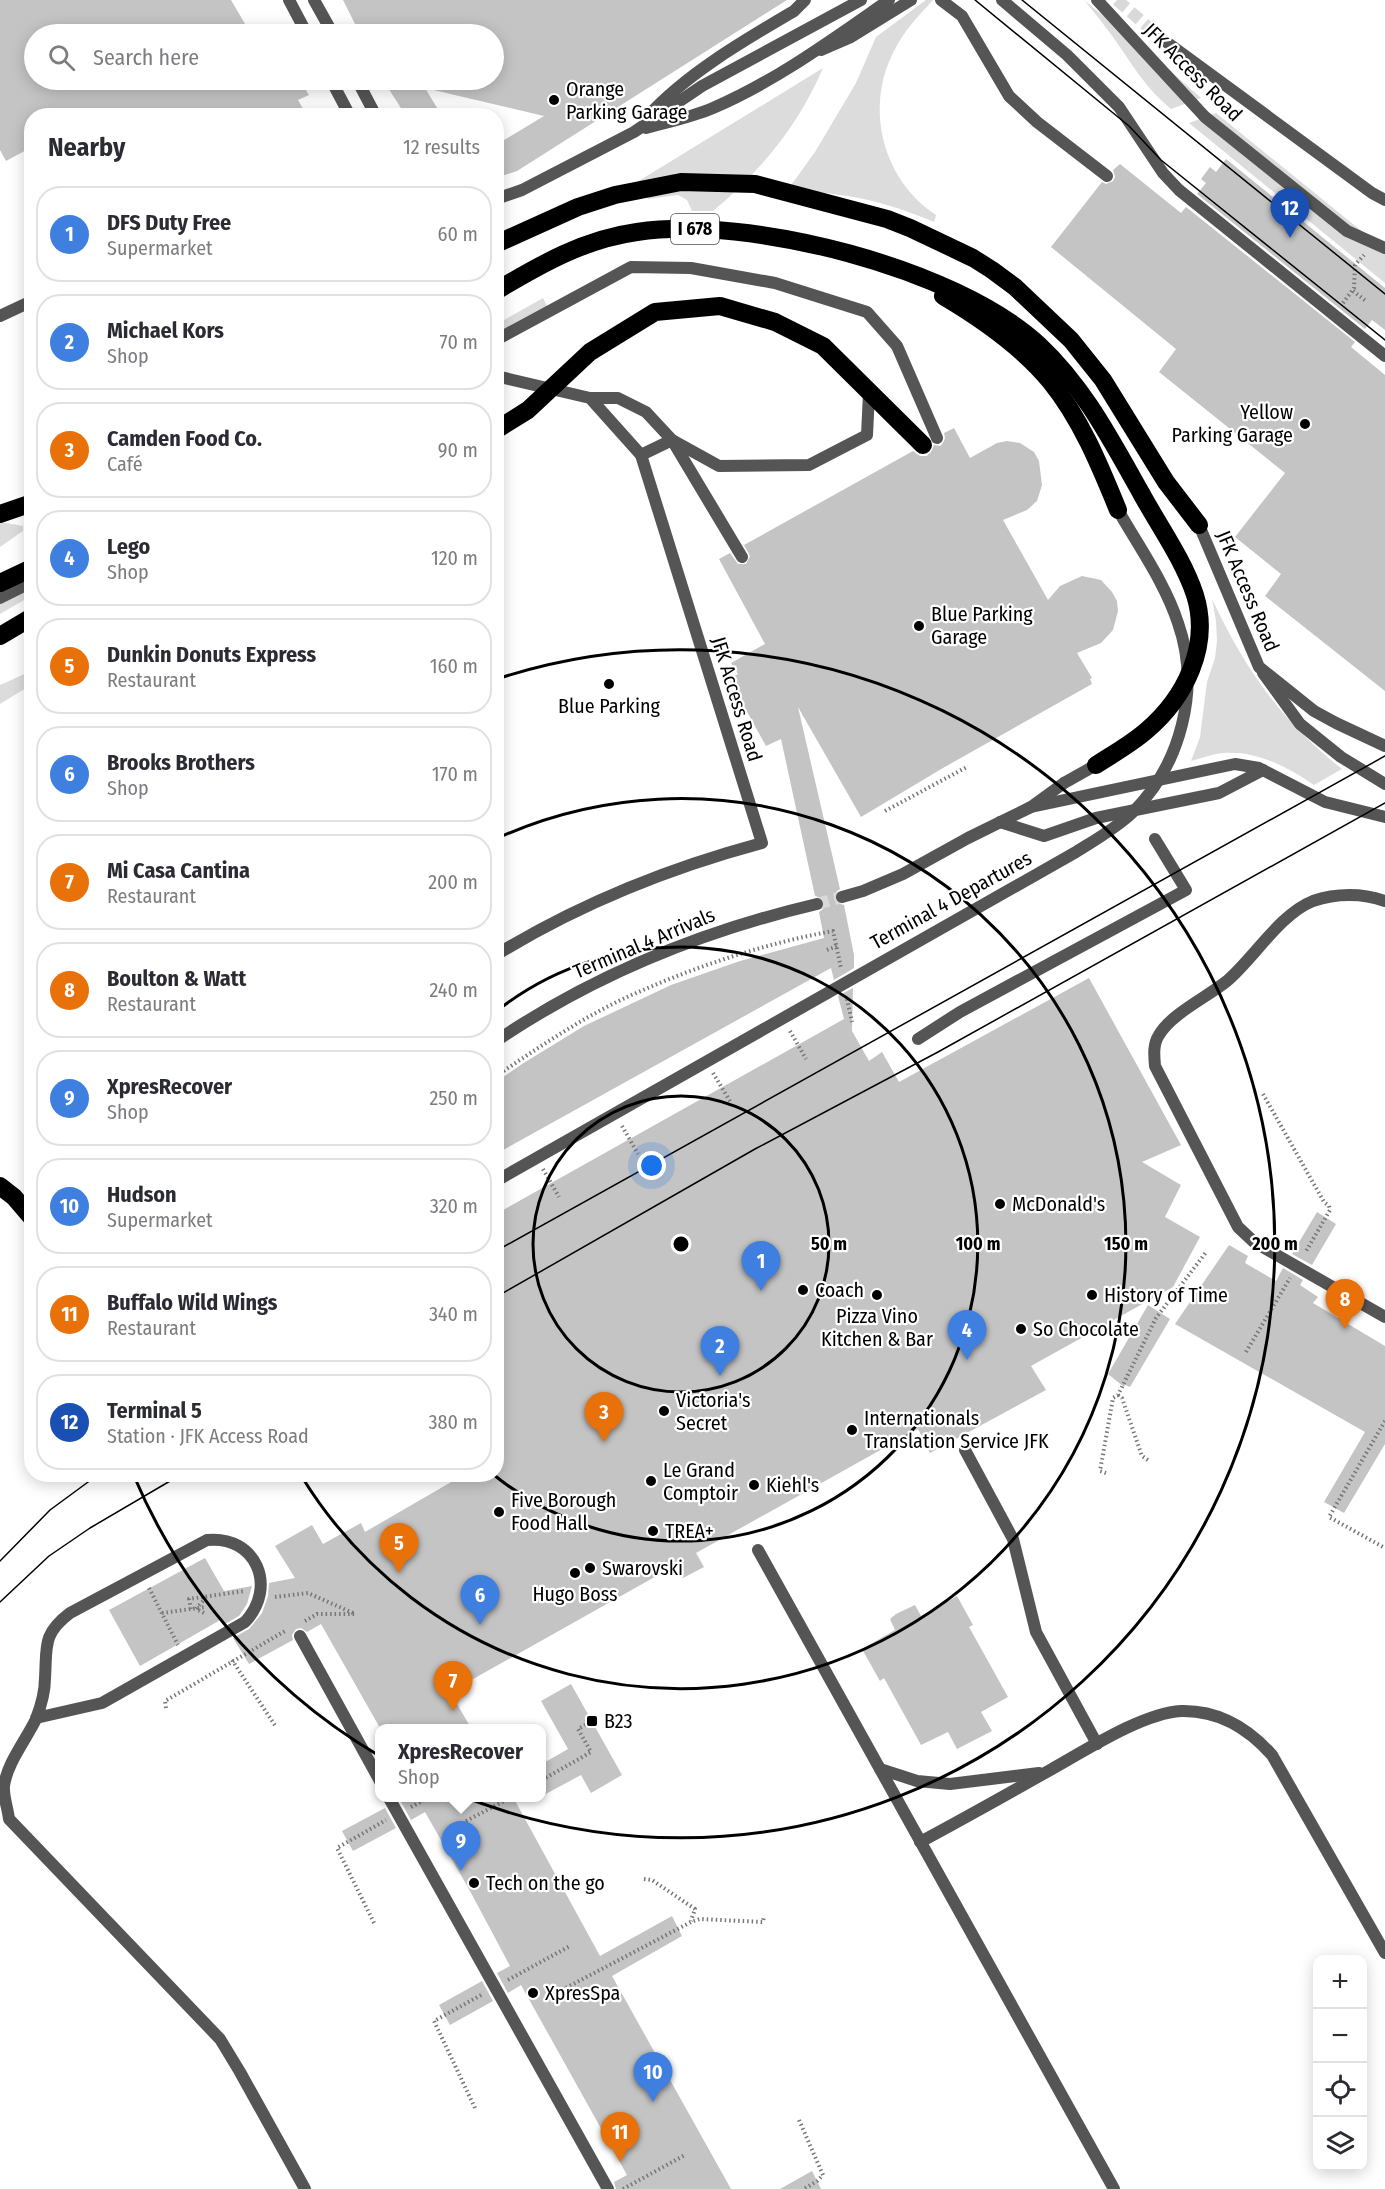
<!DOCTYPE html>
<html lang="en">
<head>
<meta charset="utf-8">
<style>
	:root { --surface:#fff; --page:#f7f7f7; --text:#2b2b33; --muted:#7c7c81; --line:#e1e1e2; --accent:#000 }
	body { margin:0; font-family:"Fira Sans Condensed",sans-serif; background:var(--page); color:var(--text) }
	.controls { position:absolute; right:18px; bottom:18px; display:grid; overflow:hidden; border-radius:12px; box-shadow:0 3px 15px #0003 }
	.controls button { width:54px; height:54px; display:grid; place-items:center; padding:0; border:0; border-bottom:2px solid var(--line); background:var(--surface); color:var(--text); font:30px sans-serif }
	.you { position:absolute; left:652px; top:1166px; width:21px; height:21px; margin:-15px; border:4px solid #fff; border-radius:50%; background:#1a73e8; box-shadow:0 0 0 9px #1a73e833 }
	.badge { display:grid; place-items:center; width:39px; height:39px; border-radius:50%; background:var(--accent); color:#fff; font-size:20px; font-weight:700 }
	.pin { position:absolute; translate:-50% -50px; filter:drop-shadow(0 2px 3px #0008) }
	.pin::after { content:''; position:absolute; top:32px; width:21px; height:18px; background:inherit; clip-path:polygon(0 0,100% 0,50% 100%) }
	.popup { position:absolute; left:375px; top:1724px; width:171px; height:78px; box-sizing:border-box; display:grid; place-content:center; border-radius:12px; background:var(--surface); filter:drop-shadow(0 2px 4px #0005); font-size:20px; white-space:nowrap; color:var(--muted) }
	.popup b { font-size:22px; color:var(--text) }
	.popup::after { content:''; position:absolute; left:50%; top:100%; margin-left:-12px; border:12px solid transparent; border-top-color:var(--surface) }
	.list { margin:0; padding:0; list-style:none }
	h2 { display:flex; justify-content:space-between; align-items:center; height:78px; margin:0; padding:0 24px; font-size:26px }
	h2 small { font-size:20px; font-weight:400; color:var(--muted) }
	.list li { display:grid; grid-template-columns:39px 1fr auto; gap:18px; align-items:center; box-sizing:border-box; height:96px; margin:0 12px 12px; padding:0 12px; border:2px solid var(--line); border-radius:24px }
	.list b { display:block; font-size:22px; white-space:nowrap }
	.list p { margin:0; font-size:20px; white-space:nowrap; color:var(--muted) }
	.list em { font-size:20px; font-style:normal; color:var(--muted) }
	.icon { flex:none; width:33px; height:33px; fill:none; stroke:currentColor; stroke-width:2; stroke-linecap:round; stroke-linejoin:round }
	.map { position:relative; flex:none; width:1385px; height:2189px; overflow:hidden }
	.search { position:absolute; background:var(--surface); box-shadow:0 3px 15px #0003; left:24px; top:24px; width:480px; height:66px; display:flex; align-items:center; gap:15px; box-sizing:border-box; padding:0 21px; border-radius:33px; color:var(--muted); font-size:22px }
	.panel { position:absolute; background:var(--surface); box-shadow:0 3px 15px #0003; left:24px; top:108px; width:480px; height:1374px; border-radius:24px }
	.map>svg:first-child { display:block }
</style>
</head>
<body>
<div class="map">
<svg width="1385" height="2189" viewBox="0 0 1385 2189">
	<rect width="100%" height="100%" fill="#fff"/>
	<g fill="#dcdcdc">
		<path d="M926,0H933C918,16 904,31 894,51C864,108 883,180 936,215L934,222C885,201 843,192 791,191L789,188L815,152L856,83L876,37Z"/>
		<path d="M1084,0L1167,68L1201,98L1171,109C1141,84 1130,59 1107,29C1100,19 1092,10 1084,0Z"/>
		<path d="M823,68C798,126 761,171 713,211H692L687,200L678,195L648,199L637,182Z"/>
		<polygon points="1216,113 1385,250 1385,283 1189,123"/>
		<polygon points="543,298 548,308 497,337 497,324"/>
		<polygon points="0,522 23,526 23,531 0,547"/>
		<polygon points="31,577 31,596 0,614 0,594"/>
		<path d="M1212,599C1245,669 1281,721 1342,769L1314,785C1288,767 1256,750 1223,753C1213,754 1202,758 1191,761L1200,737L1207,682L1215,658L1217,641L1216,621Z"/>
		<polygon points="31,671 31,685 0,704 0,685"/>
	</g>
	<g fill="#c4c4c4">
		<polygon points="0,0 231,0 251,34 34,34 34,80 88,80 92,87 105,80 300,80 309,95 298,100 307,116 32,116 32,147 6,161 0,150"/>
		<polygon points="343,0 787,0 517,171 496,178 496,145 544,116 425,88 442,116 406,116 383,80 494,80 494,34 360,34"/>
		<polygon points="1226,159 1385,288 1385,330 1372,320 1365,329 1197,194 1206,183 1201,179 1210,167 1216,172"/>
		<polygon points="1120,164 1181,213 1186,207 1355,342 1351,347 1385,375 1385,691 1265,596 1281,574 1235,537 1285,473 1159,372 1176,349 1051,247 1102,182 1106,184 1113,181 1115,177 1113,170"/>
		<polygon points="954,428 970,458 997,443 1007,441 1020,443 1034,452 1039,461 1042,485 1037,501 1027,510 1003,520 1048,600 1060,586 1082,576 1101,580 1112,592 1117,601 1118,611 1113,630 1101,643 1077,653 1092,678 1090,679 1092,684 943,768 861,817 798,707 840,889 836,892 834,899 837,903 844,905 854,955 854,968 834,980 831,968 496,1154 496,1082 522,1064 584,1026 671,985 740,961 824,938 819,912 823,909 825,903 822,898 815,896 781,739 766,746 729,679 738,674 731,663 765,644 719,559 730,553 738,564 746,564 750,556 744,545 913,451 920,456 927,456 931,452 934,445 940,446 943,443 945,438 944,433"/>
		<polygon points="1089,978 1181,1145 1142,1162 1181,1185 1165,1217 1200,1237 1173,1287 1031,1366 1046,1390 930,1453 918,1429 696,1553 704,1567 683,1578 676,1565 450,1692 471,1728 380,1728 321,1624 307,1632 301,1628 296,1629 292,1635 293,1640 249,1664 233,1638 249,1629 262,1613 268,1596 269,1583 295,1578 275,1546 312,1525 323,1544 361,1523 365,1532 465,1474 496,1474 496,1214 844,1019 838,996 853,988 852,1031 869,1061 882,1052 899,1082"/>
		<polygon points="1317,1212 1336,1224 1312,1265 1292,1254"/>
		<polygon points="1229,1245 1248,1256 1245,1263 1276,1281 1283,1268 1303,1280 1300,1285 1318,1297 1313,1303 1385,1346 1385,1444 1344,1513 1324,1502 1365,1432 1175,1324"/>
		<polygon points="1148,1305 1170,1319 1130,1387 1125,1385 1124,1387 1108,1374"/>
		<polygon points="205,1558 224,1591 252,1586 247,1604 239,1616 225,1624 222,1619 140,1666 109,1610"/>
		<polygon points="957,1596 973,1625 969,1627 1008,1697 981,1712 992,1731 957,1749 948,1732 921,1745 884,1678 880,1681 862,1649 895,1630 890,1619 896,1614 915,1605 921,1616"/>
		<polygon points="571,1684 622,1775 591,1793 581,1775 542,1796 542,1764 568,1749 541,1701"/>
		<polygon points="405,1797 513,1797 600,1956 672,1916 682,1936 612,1976 731,2189 616,2189 614,2182 627,2175 521,1985 508,1993 497,1973 510,1966 470,1891 425,1812 411,1820 400,1800"/>
		<polygon points="385,1808 396,1828 353,1851 342,1831"/>
		<polygon points="482,1981 493,2001 450,2025 439,2005"/>
		<polygon points="812,2171 821,2189 780,2189"/>
	</g>
	<g fill="none" stroke-linecap="round" stroke-linejoin="round">
		<g stroke="#d9d9d9" stroke-width="12" stroke-dasharray="12 6" stroke-linecap="butt">
			<polyline points="1117,0 1161,38"/>
			<polyline points="817,904 842,897"/>
		</g>
		<g stroke="#777" stroke-width="4" stroke-dasharray="1.5 3" stroke-linecap="butt">
			<polyline points="1353,291 1366,301"/>
			<polyline points="1343,303 1354,288 1355,265 1364,255"/>
			<polyline points="885,811 967,767"/>
			<polyline points="827,950 837,946"/>
			<polyline points="847,999 852,1022"/>
			<polyline points="790,1031 806,1059"/>
			<polyline points="713,1073 731,1103"/>
			<path d="M496,1076C538,1048 580,1019 625,998C691,968 762,944 833,931L841,968"/>
			<polyline points="1263,1094 1324,1202 1329,1206 1330,1210 1305,1253"/>
			<polyline points="622,1126 638,1154"/>
			<polyline points="543,1169 559,1197"/>
			<polyline points="1246,1352 1290,1278"/>
			<polyline points="1118,1395 1122,1398 1142,1456 1148,1460"/>
			<polyline points="1385,1421 1329,1517 1385,1548"/>
			<polyline points="1106,1473 1100,1471 1113,1398 1118,1395 1156,1318 1207,1251"/>
			<polyline points="149,1588 178,1645"/>
			<polyline points="275,1597 308,1593 353,1613"/>
			<polyline points="203,1601 196,1609 204,1613"/>
			<polyline points="191,1609 189,1599 244,1591"/>
			<polyline points="162,1613 205,1607"/>
			<polyline points="305,1621 317,1614 357,1614"/>
			<polyline points="232,1660 276,1727"/>
			<polyline points="166,1708 165,1701 285,1631"/>
			<polyline points="542,1780 591,1752 578,1729 592,1721"/>
			<polyline points="411,1807 428,1798"/>
			<polyline points="466,1821 510,1798"/>
			<polyline points="644,1879 652,1880 695,1909 691,1921"/>
			<polyline points="374,1923 337,1848 386,1820"/>
			<polyline points="508,1980 570,1946"/>
			<polyline points="558,1992 691,1922 700,1919 763,1922 764,1916"/>
			<polyline points="475,2108 434,2021 483,1994"/>
			<polyline points="799,2120 823,2175 817,2181 804,2189"/>
			<polyline points="623,2189 685,2155"/>
		</g>
		<g stroke="#555" stroke-width="12">
			<polyline points="289,0 307,34"/>
			<polyline points="941,0 962,16 1009,96 1037,122 1107,176"/>
			<polyline points="821,50 851,37 911,0"/>
			<polyline points="331,80 350,116"/>
			<polyline points="0,316 32,301"/>
			<polyline points="590,398 618,398 646,412 672,440 719,466 809,465 867,435 869,393"/>
			<polyline points="641,455 672,440 742,557"/>
			<polyline points="1000,822 1044,836 1096,818 1219,793 1263,770"/>
			<path d="M1385,901C1363,893 1336,893 1313,901C1280,914 1254,958 1227,981C1207,997 1171,1014 1159,1035C1153,1044 1154,1055 1155,1066L1238,1227L1254,1242L1385,1317"/>
			<polyline points="918,1039 960,1012 1186,890 1155,839"/>
			<polyline points="965,1450 1013,1539 1036,1632 1097,1744"/>
			<polyline points="758,1550 1114,2189"/>
			<polyline points="300,1636 380,1781"/>
			<path d="M36,1718L102,1703L245,1622C278,1587 256,1535 207,1540L70,1613C42,1634 47,1647 45,1678C45,1692 41,1706 36,1719C26,1740 7,1763 4,1786C3,1796 8,1809 9,1819L220,2039L240,2072L305,2189"/>
			<polyline points="880,1769 917,1781 950,1784 1039,1773"/>
			<polyline points="389,1798 608,2189"/>
			<path d="M920,1842C965,1818 1009,1793 1052,1769C1086,1750 1143,1713 1181,1711C1218,1710 1248,1728 1272,1755L1385,1953"/>
		</g>
		<g stroke="#555" stroke-width="12">
			<polyline points="314,0 333,34"/>
			<polyline points="1002,0 1067,55 1119,107 1163,173 1179,190 1385,356"/>
			<polyline points="1161,38 1372,193 1385,200"/>
			<polyline points="357,80 376,116"/>
			<path d="M647,117C686,74 743,41 794,11L805,0"/>
			<path d="M646,128C668,122 692,117 713,108C776,81 833,39 889,0"/>
			<polyline points="496,199 522,190 634,132 702,86 861,0"/>
			<polyline points="1263,673 1300,724 1341,757 1385,784"/>
			<polyline points="842,897 863,891 903,874 968,838 1031,807 1064,783"/>
			<path d="M496,1041C594,975 702,931 817,904"/>
		</g>
		<g stroke="#555" stroke-width="12">
			<polyline points="1097,0 1205,117 1347,231 1385,248"/>
			<polyline points="496,340 631,267 691,268 775,283 867,312 897,346 937,438"/>
			<path d="M496,376L590,398L641,455L762,843C669,868 579,904 496,955"/>
			<polyline points="1199,525 1259,667 1314,711 1336,723 1385,746"/>
			<polyline points="0,598 32,582"/>
			<polyline points="1064,783 1096,765"/>
			<polyline points="1031,807 1235,764 1259,768 1325,802 1385,817"/>
			<path d="M496,1181L1076,852C1095,840 1115,829 1132,813C1181,765 1201,688 1178,623C1165,583 1139,547 1118,510"/>
		</g>
		<g stroke="#000" stroke-width="18">
			<polyline points="496,244 578,207 615,195 681,182 755,184 887,219 910,228 973,258 992,270 1015,287 1071,340 1103,380 1166,482 1199,525"/>
			<path d="M496,291C541,264 585,239 637,232C748,215 956,268 1039,345C1084,387 1111,440 1141,493C1159,526 1183,559 1195,595C1211,646 1185,698 1146,731C1131,744 1113,754 1096,765"/>
			<path d="M943,296C982,319 1021,346 1050,381C1081,419 1100,466 1118,510"/>
			<polyline points="496,430 528,410 590,352 655,312 720,306 775,322 823,346 923,445"/>
			<polyline points="0,514 32,503"/>
			<polyline points="0,583 32,568"/>
			<polyline points="0,636 32,617"/>
			<polyline points="0,1186 14,1197 32,1218"/>
		</g>
		<g stroke="#000" stroke-width="1.5">
			<polyline points="975,0 1129,126 1161,160 1385,340"/>
			<polyline points="1022,0 1385,294"/>
			<polyline points="496,1251 1385,756"/>
			<polyline points="496,1297 755,1149 938,1052 1385,803"/>
			<polyline points="0,1561 50,1510 99,1474"/>
			<polyline points="0,1602 49,1556 90,1528 182,1474"/>
		</g>
	</g>
	<g fill="none" stroke="#000" stroke-width="3">
		<circle cx="681" cy="1244" r="148"/>
		<path d="M498 1010A297 297 0 1 1 494 1475"/>
		<path d="M500 837A445 445 0 1 1 302 1477"/>
		<path d="M497 679A594 594 0 1 1 134 1476"/>
	</g>
	<g fill="#000" stroke="#fff" stroke-width="2">
		<circle cx="554" cy="100" r="6"/>
		<circle cx="1305" cy="424" r="6"/>
		<circle cx="919" cy="626" r="6"/>
		<circle cx="609" cy="684" r="6"/>
		<circle cx="1000" cy="1204" r="6"/>
		<circle cx="803" cy="1290" r="6"/>
		<circle cx="877" cy="1295" r="6"/>
		<circle cx="1092" cy="1295" r="6"/>
		<circle cx="1021" cy="1329" r="6"/>
		<circle cx="664" cy="1411" r="6"/>
		<circle cx="852" cy="1430" r="6"/>
		<circle cx="651" cy="1481" r="6"/>
		<circle cx="754" cy="1485" r="6"/>
		<circle cx="499" cy="1512" r="6"/>
		<circle cx="653" cy="1531" r="6"/>
		<circle cx="590" cy="1568" r="6"/>
		<circle cx="575" cy="1573" r="6"/>
		<rect x="586" y="1715" width="12" height="12" rx="3"/>
		<circle cx="474" cy="1883" r="6"/>
		<circle cx="533" cy="1993" r="6"/>
	</g>
	<g text-anchor="middle" stroke-width="4.5" stroke-linejoin="round" paint-order="stroke">
		<rect fill="#fff" stroke="#4c4c4c" stroke-width="1.5" x="671" y="214" width="48" height="30" rx="4.5"/>
		<g font-size="18" font-weight="bold" fill="#000">
			<text x="695" y="235">I 678</text>
		</g>
		<g font-size="20" fill="#000" stroke="#fff">
			<text transform="translate(1193 72) rotate(45)" y="7">JFK Access Road</text>
			<text transform="translate(1248 591) rotate(67)" y="7">JFK Access Road</text>
			<text transform="translate(737 699) rotate(73)" y="7">JFK Access Road</text>
			<text transform="translate(951 900) rotate(-29)" y="7">Terminal 4 Departures</text>
			<text transform="translate(644 943) rotate(-23)" y="7">Terminal 4 Arrivals</text>
		</g>
		<g font-size="20" fill="#000" stroke="#fff" text-anchor="start">
			<text x="566" y="96">Orange<tspan x="566" dy="23">Parking Garage</tspan></text>
			<text x="1293" y="419" text-anchor="end">Yellow<tspan x="1293" dy="23">Parking Garage</tspan></text>
			<text x="931" y="621">Blue Parking<tspan x="931" dy="23">Garage</tspan></text>
			<text x="609" y="713" text-anchor="middle">Blue Parking</text>
			<text x="1012" y="1211">McDonald's</text>
			<text x="815" y="1297">Coach</text>
			<text x="1104" y="1302">History of Time</text>
			<text x="877" y="1323" text-anchor="middle">Pizza Vino<tspan x="877" dy="23">Kitchen &amp; Bar</tspan></text>
			<text x="1033" y="1336">So Chocolate</text>
			<text x="676" y="1407">Victoria's<tspan x="676" dy="23">Secret</tspan></text>
			<text x="864" y="1425">Internationals<tspan x="864" dy="23">Translation Service JFK</tspan></text>
			<text x="663" y="1477">Le Grand<tspan x="663" dy="23">Comptoir</tspan></text>
			<text x="766" y="1492">Kiehl's</text>
			<text x="511" y="1507">Five Borough<tspan x="511" dy="23">Food Hall</tspan></text>
			<text x="665" y="1538">TREA+</text>
			<text x="602" y="1575">Swarovski</text>
			<text x="575" y="1601" text-anchor="middle">Hugo Boss</text>
			<text x="604" y="1728">B23</text>
			<text x="486" y="1890">Tech on the go</text>
			<text x="545" y="2000">XpresSpa</text>
		</g>
	</g>
	<circle cx="681" cy="1244" r="9" fill="#000" stroke="#fff" stroke-width="3"/>
	<g font-size="18" text-anchor="middle" font-weight="bold" fill="#000" stroke="#fff" stroke-width="4.5" stroke-linejoin="round" paint-order="stroke">
		<text x="829" y="1250">50 m</text>
		<text x="978" y="1250">100 m</text>
		<text x="1126" y="1250">150 m</text>
		<text x="1275" y="1250">200 m</text>
	</g>
</svg>
<div class="controls">
<button>+</button>
<button>−</button>
<button><svg class="icon" aria-label="locate" viewBox="0 0 24 24"><circle cx="12" cy="12" r="6"/><path d="M12 2v4M12 18v4M2 12h4M18 12h4"/></svg></button>
<button><svg class="icon" aria-label="layers" viewBox="0 0 24 24"><path d="M12 4l9 5-9 5-9-5zM3 14l9 5 9-5"/></svg></button>
</div>
<div class="you"></div>
<div class="pin badge" style="left:761px;top:1291px;background:#3f7fe0">1</div>
<div class="pin badge" style="left:720px;top:1376px;background:#3f7fe0">2</div>
<div class="pin badge" style="left:604px;top:1442px;background:#e8710a">3</div>
<div class="pin badge" style="left:967px;top:1360px;background:#3f7fe0">4</div>
<div class="pin badge" style="left:399px;top:1573px;background:#e8710a">5</div>
<div class="pin badge" style="left:480px;top:1625px;background:#3f7fe0">6</div>
<div class="pin badge" style="left:453px;top:1711px;background:#e8710a">7</div>
<div class="pin badge" style="left:1345px;top:1329px;background:#e8710a">8</div>
<div class="pin badge" style="left:461px;top:1871px;background:#3f7fe0">9</div>
<div class="popup"><b>XpresRecover</b>Shop</div>
<div class="pin badge" style="left:653px;top:2102px;background:#3f7fe0">10</div>
<div class="pin badge" style="left:620px;top:2162px;background:#e8710a">11</div>
<div class="pin badge" style="left:1290px;top:238px;background:#1a4fb4">12</div>
<div class="search"><svg class="icon" aria-label="search" viewBox="0 0 24 24"><circle cx="10" cy="10" r="6"/><path d="M15 15l6 6"/></svg>Search here</div>
<section class="panel">
<h2>Nearby<small>12 results</small></h2>
<ul class="list">
<li><span class="badge" style="background:#3f7fe0">1</span><div><b>DFS Duty Free</b><p>Supermarket</p></div><em>60 m</em></li>
<li><span class="badge" style="background:#3f7fe0">2</span><div><b>Michael Kors</b><p>Shop</p></div><em>70 m</em></li>
<li><span class="badge" style="background:#e8710a">3</span><div><b>Camden Food Co.</b><p>Café</p></div><em>90 m</em></li>
<li><span class="badge" style="background:#3f7fe0">4</span><div><b>Lego</b><p>Shop</p></div><em>120 m</em></li>
<li><span class="badge" style="background:#e8710a">5</span><div><b>Dunkin Donuts Express</b><p>Restaurant</p></div><em>160 m</em></li>
<li><span class="badge" style="background:#3f7fe0">6</span><div><b>Brooks Brothers</b><p>Shop</p></div><em>170 m</em></li>
<li><span class="badge" style="background:#e8710a">7</span><div><b>Mi Casa Cantina</b><p>Restaurant</p></div><em>200 m</em></li>
<li><span class="badge" style="background:#e8710a">8</span><div><b>Boulton &amp; Watt</b><p>Restaurant</p></div><em>240 m</em></li>
<li><span class="badge" style="background:#3f7fe0">9</span><div><b>XpresRecover</b><p>Shop</p></div><em>250 m</em></li>
<li><span class="badge" style="background:#3f7fe0">10</span><div><b>Hudson</b><p>Supermarket</p></div><em>320 m</em></li>
<li><span class="badge" style="background:#e8710a">11</span><div><b>Buffalo Wild Wings</b><p>Restaurant</p></div><em>340 m</em></li>
<li><span class="badge" style="background:#1a4fb4">12</span><div><b>Terminal 5</b><p>Station · JFK Access Road</p></div><em>380 m</em></li>
</ul>
</section>
</div>
</body>
</html>
